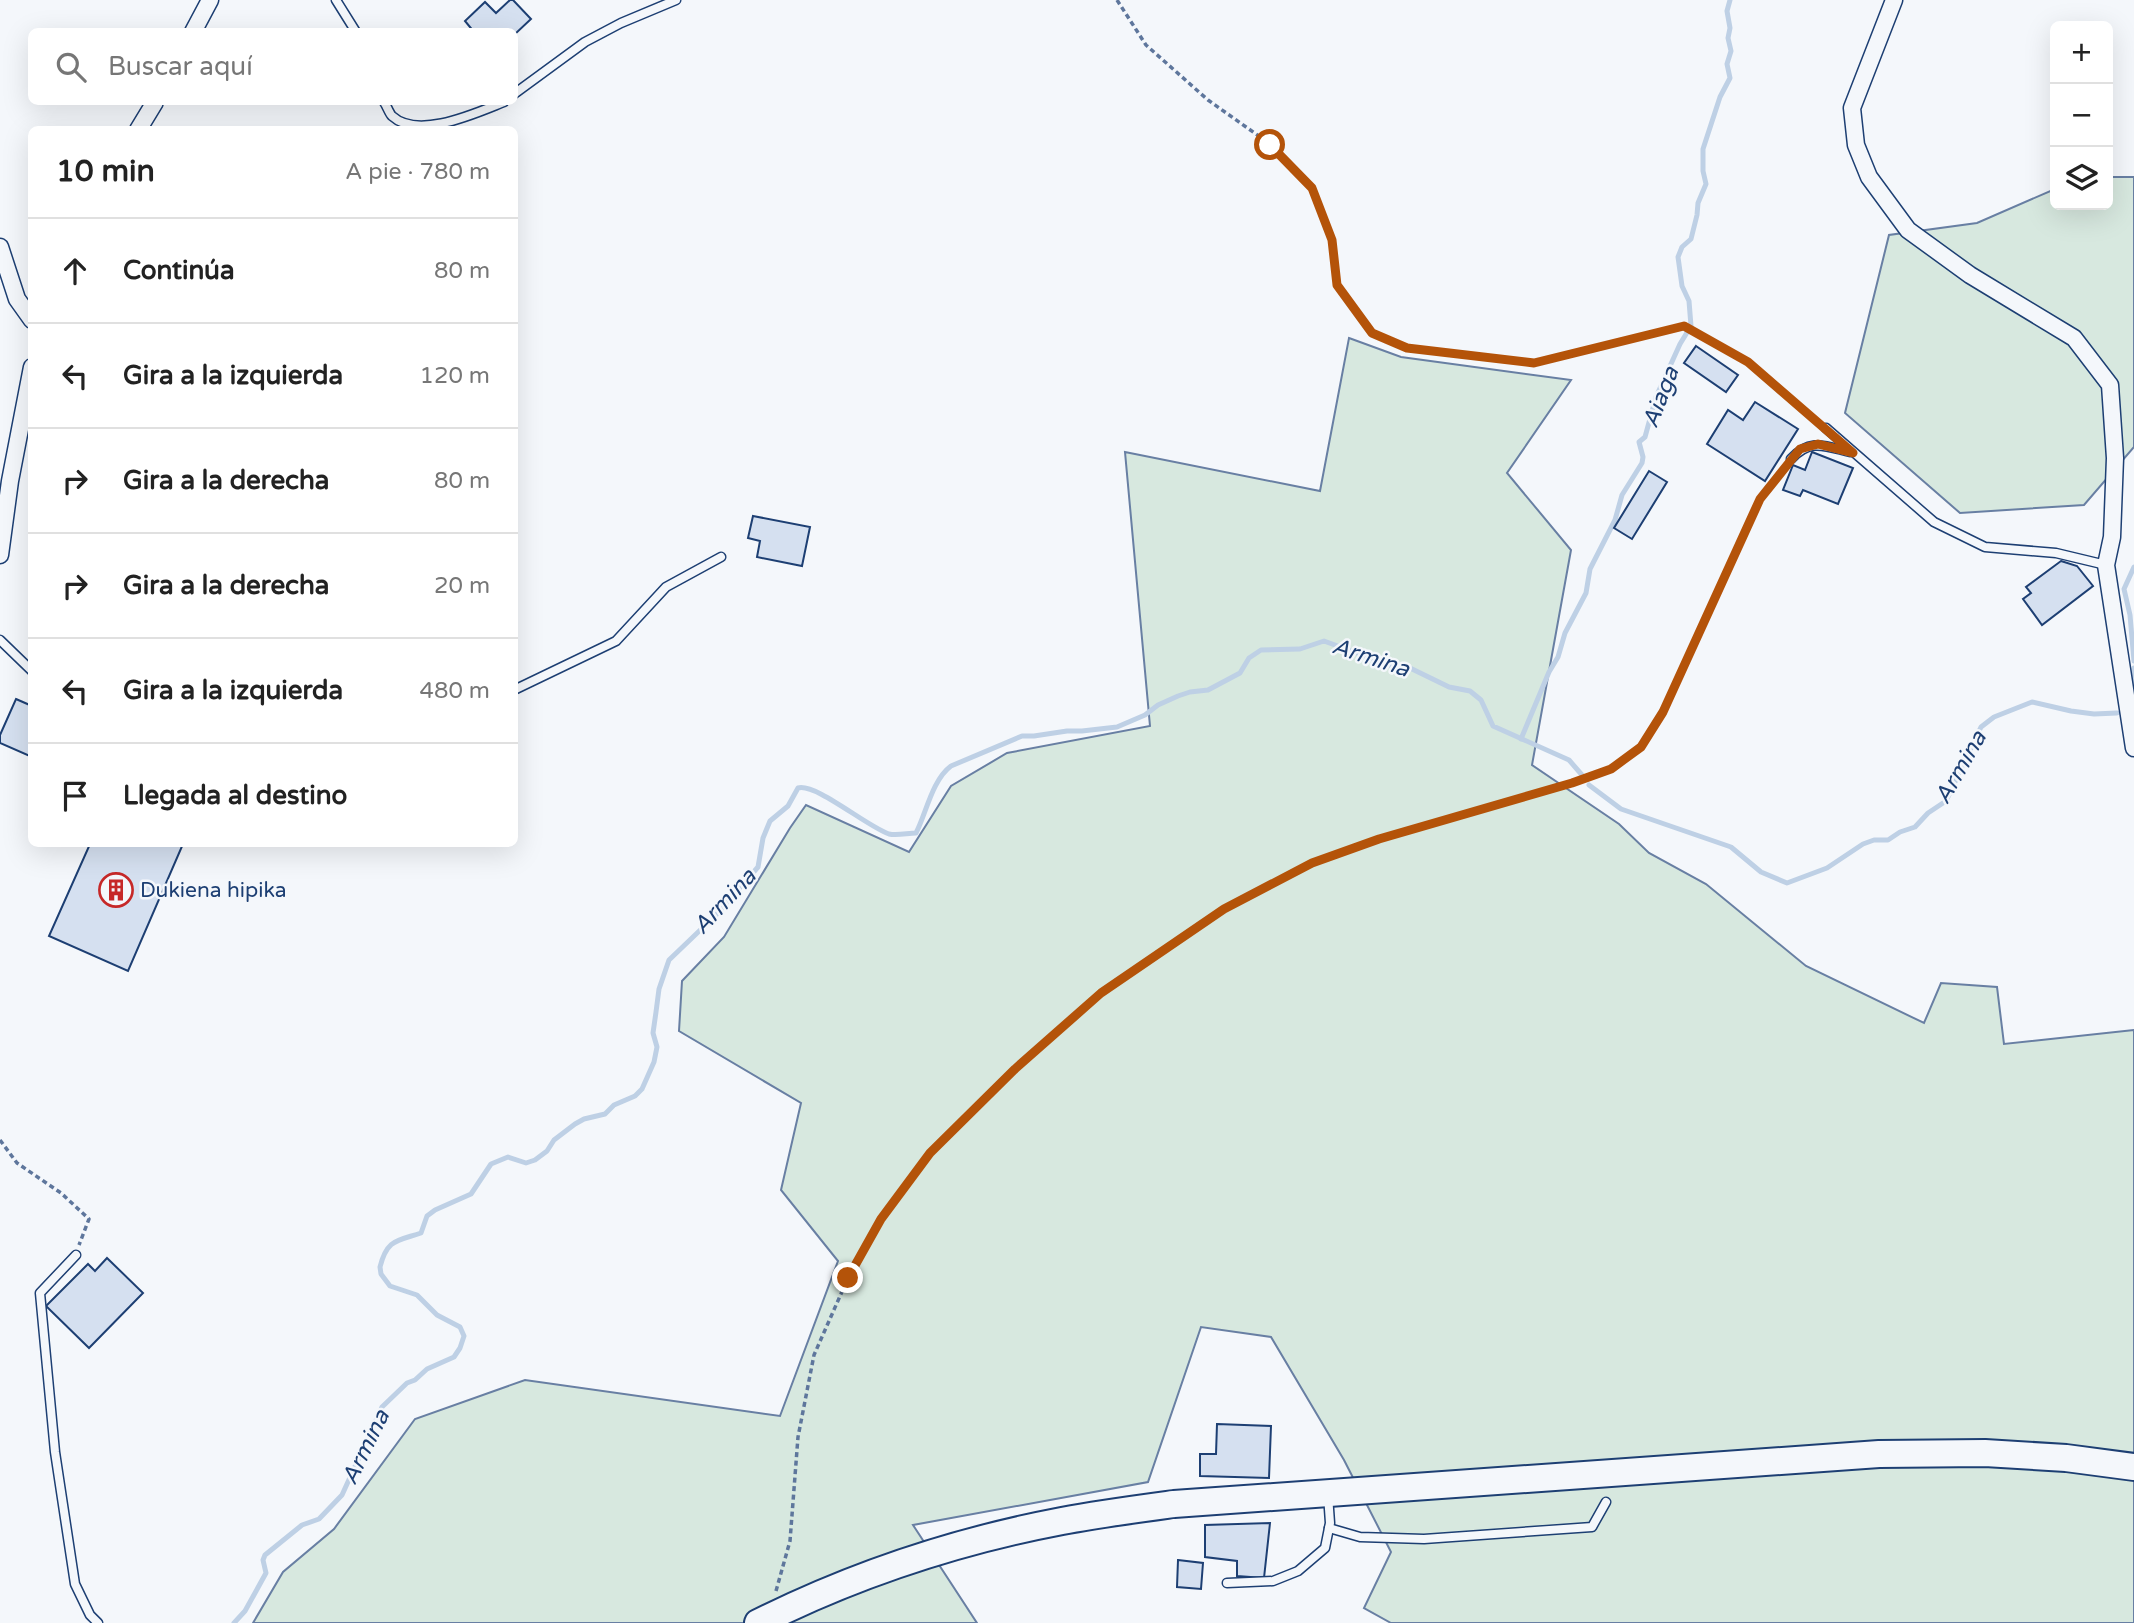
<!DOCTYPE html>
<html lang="es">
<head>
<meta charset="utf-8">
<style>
	:root { --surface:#fff; --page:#f2f2f2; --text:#222; --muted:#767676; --line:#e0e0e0 }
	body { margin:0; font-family:"Varela Round",sans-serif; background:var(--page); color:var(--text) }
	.controls { position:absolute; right:21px; top:21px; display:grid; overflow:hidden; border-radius:10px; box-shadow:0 7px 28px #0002 }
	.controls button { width:63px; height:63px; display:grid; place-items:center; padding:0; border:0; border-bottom:2px solid var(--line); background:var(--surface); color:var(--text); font:35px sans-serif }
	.stop { position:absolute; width:21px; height:21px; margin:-16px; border:5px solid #b45309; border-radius:50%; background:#fff }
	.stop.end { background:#b45309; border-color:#fff; box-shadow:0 2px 7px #0008 }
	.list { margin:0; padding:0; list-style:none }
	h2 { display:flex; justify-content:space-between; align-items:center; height:91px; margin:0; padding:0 28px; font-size:30px }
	h2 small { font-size:23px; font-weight:400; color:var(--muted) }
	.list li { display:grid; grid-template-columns:46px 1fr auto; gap:21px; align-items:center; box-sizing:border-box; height:105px; padding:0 28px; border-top:2px solid var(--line) }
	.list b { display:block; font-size:26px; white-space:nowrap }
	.list em { font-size:23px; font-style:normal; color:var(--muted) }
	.icon { flex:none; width:38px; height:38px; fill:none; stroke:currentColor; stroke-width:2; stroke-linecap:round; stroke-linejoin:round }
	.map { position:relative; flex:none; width:2134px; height:1623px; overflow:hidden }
	.search { position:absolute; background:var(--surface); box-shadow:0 7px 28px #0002; left:28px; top:28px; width:490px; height:77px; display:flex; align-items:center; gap:18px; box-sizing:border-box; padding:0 24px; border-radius:10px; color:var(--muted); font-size:26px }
	.panel { position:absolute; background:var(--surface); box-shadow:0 7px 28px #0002; left:28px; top:126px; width:490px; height:721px; border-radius:10px }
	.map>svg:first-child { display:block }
</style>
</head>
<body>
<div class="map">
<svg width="2134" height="1623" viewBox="0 0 2134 1623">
	<rect width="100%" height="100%" fill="#f4f7fb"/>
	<g fill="#d7e8df" stroke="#687fa3" stroke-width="2">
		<polygon points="2108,177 2134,177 2134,447 2084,505 1960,513 1845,413 1889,235 1977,223 2055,189 2055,205 2108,205"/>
		<polygon points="1349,338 1401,357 1571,380 1507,473 1571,550 1532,765 1619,824 1649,853 1706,884 1806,966 1924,1023 1941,983 1997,987 2004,1044 2134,1030 2134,1623 1391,1623 1364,1608 1391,1552 1344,1460 1271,1337 1201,1327 1148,1482 913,1525 977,1623 253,1623 283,1572 334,1529 415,1419 525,1380 780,1416 838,1261 781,1190 801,1103 679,1031 682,981 724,937 790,828 806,805 909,852 951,786 1007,753 1150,726 1125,452 1320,491"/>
	</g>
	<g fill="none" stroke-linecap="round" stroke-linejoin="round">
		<g stroke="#bed0e5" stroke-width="5">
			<polyline points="2134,567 2124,589 2130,615 2134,661"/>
			<polyline points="2133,693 2134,668"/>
			<polyline points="1521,739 1549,672 1558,657 1565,633 1586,593 1590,569 1615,520 1622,495 1642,463 1643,457 1639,442 1645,437 1656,397 1680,344 1691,326 1689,301 1682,286 1678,257 1682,247 1691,239 1697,215 1698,203 1706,184 1703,171 1703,149 1720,97 1730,78 1727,64 1731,51 1728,38 1730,28 1727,11 1730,0"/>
			<polyline points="1589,785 1621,809 1731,847 1761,872 1787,883 1827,868 1863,844 1874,840 1888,840 1900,832 1915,827 1928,813 1946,801 1981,727 1994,717 2032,702 2071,711 2094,714 2117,713"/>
			<path d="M234,1623L245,1611L266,1573L263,1560L265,1555L302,1525L319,1519L342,1495L382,1407L407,1383L415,1380L427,1369L454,1357L460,1348L464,1336L460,1327L437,1315L417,1295L390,1286L381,1274L380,1267C387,1239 397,1241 421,1233L427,1216L435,1210L471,1194L491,1164L508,1157L526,1163L535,1160L547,1151L554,1140L575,1124L584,1119L605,1114L614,1105L635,1096L642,1089L654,1062L657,1047L653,1033L656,1012L659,989L669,960L717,914L758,867L763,838L770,821L788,806L798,788C816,783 866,826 889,834C897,836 908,833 916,833C926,814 932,780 951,766L1022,736H1034L1067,731H1082L1117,727L1145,715L1158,705L1178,696L1190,692L1208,690L1240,673L1249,658L1261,650L1300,649L1324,641L1392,666L1410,668L1449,687L1470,691L1481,700L1493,726L1569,760L1582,775"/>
		</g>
	</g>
	<g fill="#d5e0f0" stroke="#1d3f73" stroke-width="2">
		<polygon points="510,0 513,0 531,19 514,35 514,32 474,32 465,21 485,2 496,13"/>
		<polygon points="1696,346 1738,375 1726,392 1684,363"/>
		<polygon points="1755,402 1798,429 1765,481 1707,444 1728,410 1743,420"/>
		<polygon points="1812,452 1853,468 1838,504 1803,490 1800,496 1783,490 1793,465 1805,470"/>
		<polygon points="1649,471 1667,482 1632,539 1614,528"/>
		<polygon points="753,516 810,527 802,566 757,557 760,541 748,538"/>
		<polygon points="2061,561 2077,566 2093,586 2042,625 2023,599 2031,593 2026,587"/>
		<polygon points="16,699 32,706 32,757 0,743 0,735"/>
		<polygon points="90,844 183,844 128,971 49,936"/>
		<polygon points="107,1258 143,1293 89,1348 46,1306 88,1264 95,1271"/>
		<polygon points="1217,1424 1271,1426 1269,1478 1200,1476 1200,1454 1216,1454"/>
		<polygon points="1270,1523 1264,1578 1237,1576 1237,1561 1205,1557 1205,1525"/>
		<polygon points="1178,1560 1203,1563 1201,1589 1177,1587"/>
	</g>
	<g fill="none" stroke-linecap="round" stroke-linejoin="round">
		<g stroke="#1d3f73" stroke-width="11">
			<g id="lane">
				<polyline points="336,0 356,32"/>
				<polyline points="514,94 585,42 621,23 676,0"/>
				<path d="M384,102C387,106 389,113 392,116C418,140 476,113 504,102"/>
				<polyline points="1826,428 1934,522 1985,547 2056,553 2106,565"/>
				<path d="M1791,459C1810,438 1825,446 1850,452"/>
				<polyline points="0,640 32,671"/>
				<polyline points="514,690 616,641 666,587 721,557"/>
				<polyline points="76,1255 40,1293 55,1452 75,1584 90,1615 98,1623"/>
				<polyline points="1329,1528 1360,1537 1424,1539 1592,1527 1606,1502"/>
				<polyline points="1227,1583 1273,1581 1298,1571 1325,1548 1330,1523 1328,1495"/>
			</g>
		</g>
		<g stroke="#1d3f73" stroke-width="19">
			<g id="street">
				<polyline points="1894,0 1852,108 1856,145 1869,177 1908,230 1970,275 2074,338 2110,385 2115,458 2112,537 2106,565 2134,748"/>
				<polyline points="193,32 210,0"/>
				<polyline points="138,130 155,102"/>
				<polyline points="0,247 17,299 32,320"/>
				<polyline points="0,555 10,481 32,367"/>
			</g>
		</g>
		<g stroke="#1d3f73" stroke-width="30">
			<path id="primary" d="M758,1623C854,1575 957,1541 1062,1521C1099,1514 1137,1509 1174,1504L1879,1454L1985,1453L2066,1458L2134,1467"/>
		</g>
		<g stroke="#5e769c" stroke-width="3.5" stroke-dasharray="5 3.5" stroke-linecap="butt">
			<polyline points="1117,0 1146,45 1208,100 1270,144 1313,189 1332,240 1337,285 1372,333 1407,348 1534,363 1684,326 1748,362 1816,420"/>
			<polyline points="0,1140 17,1163 61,1193 89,1219 79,1245"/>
			<polyline points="776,1591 790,1541 798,1437 814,1355 848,1278 881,1219 930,1153 1015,1069 1100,993 1224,910 1312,863 1379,839 1572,783 1611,769 1641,747 1663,712 1760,499 1783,469"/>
		</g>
		<use href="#lane" stroke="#f4f7fb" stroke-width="8"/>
		<use href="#street" stroke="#f4f7fb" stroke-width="16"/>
		<use href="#primary" stroke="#f4f7fb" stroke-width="26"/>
	</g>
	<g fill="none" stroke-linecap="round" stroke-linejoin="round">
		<polyline stroke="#b45309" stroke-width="9" points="848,1278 881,1219 930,1153 1015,1069 1101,993 1224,909 1312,863 1379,839 1572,783 1611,769 1641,747 1663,712 1760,499 1800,449 1818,444 1853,453 1748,362 1684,326 1534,363 1407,348 1372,333 1337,285 1332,240 1312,188 1270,145"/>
	</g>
	<defs>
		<g id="building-ring" transform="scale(1.75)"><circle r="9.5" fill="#f4f7fb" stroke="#c62828" stroke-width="1.5"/><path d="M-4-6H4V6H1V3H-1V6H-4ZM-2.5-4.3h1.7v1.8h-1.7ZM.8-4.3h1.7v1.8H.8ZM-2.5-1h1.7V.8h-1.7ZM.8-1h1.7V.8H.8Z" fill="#c62828"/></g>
	</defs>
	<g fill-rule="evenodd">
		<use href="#building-ring" x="116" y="890"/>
	</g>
	<g text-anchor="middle" stroke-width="5" stroke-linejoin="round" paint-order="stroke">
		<g font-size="21" fill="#1d3f73" stroke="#f4f7fb" text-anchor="start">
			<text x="140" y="897">Dukiena hipika</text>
		</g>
		<g font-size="23" font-style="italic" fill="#1d3f73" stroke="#f4f7fb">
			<text transform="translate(1660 397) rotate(-69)" y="8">Aiaga</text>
			<text transform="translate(1371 657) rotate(18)" y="8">Armina</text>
			<text transform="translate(1960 767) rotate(-60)" y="8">Armina</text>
			<text transform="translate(724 901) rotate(-47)" y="8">Armina</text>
			<text transform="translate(365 1447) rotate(-64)" y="8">Armina</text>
		</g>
	</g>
</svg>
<div class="controls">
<button>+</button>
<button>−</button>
<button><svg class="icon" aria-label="layers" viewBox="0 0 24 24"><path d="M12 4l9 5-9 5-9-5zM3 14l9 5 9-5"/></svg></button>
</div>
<div class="stop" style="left:1270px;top:145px"></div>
<div class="stop end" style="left:848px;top:1278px"></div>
<div class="search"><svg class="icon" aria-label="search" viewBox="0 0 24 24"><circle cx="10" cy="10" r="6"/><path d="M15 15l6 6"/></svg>Buscar aquí</div>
<section class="panel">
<h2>10 min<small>A pie · 780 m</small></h2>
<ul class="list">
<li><svg class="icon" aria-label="ahead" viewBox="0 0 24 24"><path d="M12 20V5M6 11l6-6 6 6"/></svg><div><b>Continúa</b></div><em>80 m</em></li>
<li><svg class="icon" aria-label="left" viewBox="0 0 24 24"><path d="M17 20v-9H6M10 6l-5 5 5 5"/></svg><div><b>Gira a la izquierda</b></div><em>120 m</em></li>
<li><svg class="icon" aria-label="right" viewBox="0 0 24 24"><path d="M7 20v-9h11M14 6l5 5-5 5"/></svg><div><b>Gira a la derecha</b></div><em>80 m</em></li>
<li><svg class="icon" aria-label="right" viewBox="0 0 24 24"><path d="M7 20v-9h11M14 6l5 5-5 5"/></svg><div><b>Gira a la derecha</b></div><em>20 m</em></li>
<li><svg class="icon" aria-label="left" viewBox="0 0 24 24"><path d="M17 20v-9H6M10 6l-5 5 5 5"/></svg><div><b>Gira a la izquierda</b></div><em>480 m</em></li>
<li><svg class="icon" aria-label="arrive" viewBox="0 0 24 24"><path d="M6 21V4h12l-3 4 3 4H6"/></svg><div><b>Llegada al destino</b></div></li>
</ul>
</section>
</div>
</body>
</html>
